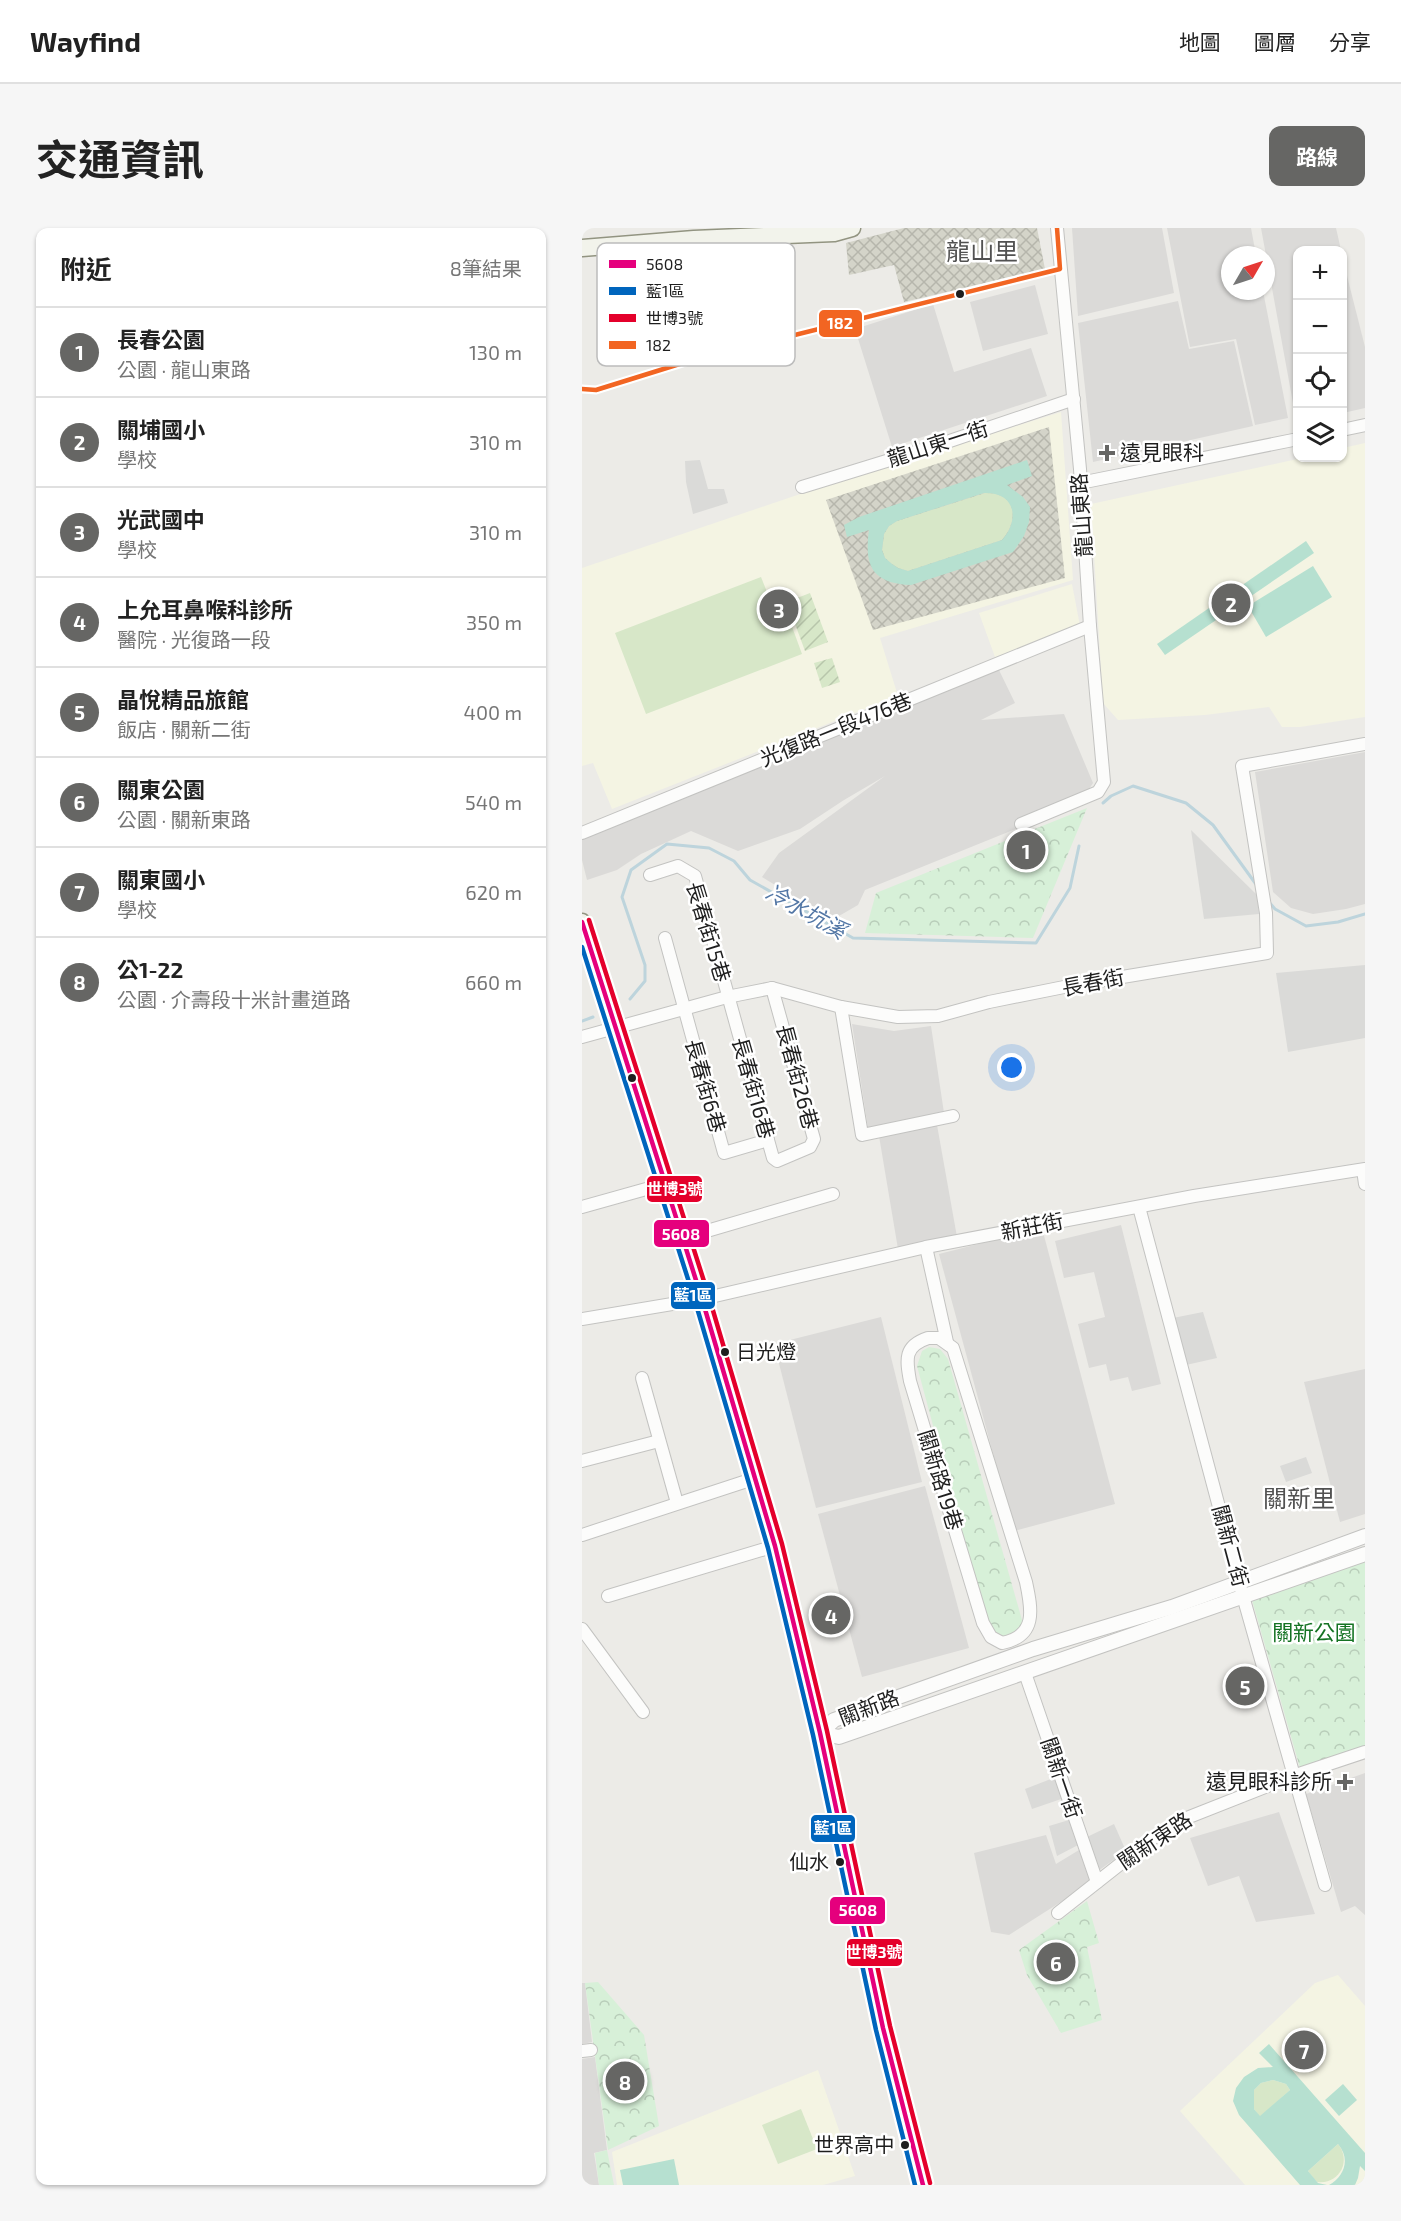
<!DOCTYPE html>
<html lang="zh-TW">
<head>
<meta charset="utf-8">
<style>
	:root { --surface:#fff; --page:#f6f6f6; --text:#222; --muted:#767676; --line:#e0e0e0; --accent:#666664 }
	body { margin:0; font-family:"Exo 2","Noto Sans TC",sans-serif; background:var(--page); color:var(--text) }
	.controls { position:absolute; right:18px; top:18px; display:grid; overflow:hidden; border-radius:12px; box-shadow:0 2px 4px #0004 }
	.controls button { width:54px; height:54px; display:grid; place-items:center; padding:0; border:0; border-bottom:2px solid var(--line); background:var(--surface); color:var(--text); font:30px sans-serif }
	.compass { position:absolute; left:639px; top:18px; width:54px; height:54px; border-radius:50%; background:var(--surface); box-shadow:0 2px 4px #0004; rotate:51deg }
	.you { position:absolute; left:430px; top:840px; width:21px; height:21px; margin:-15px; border:4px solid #fff; border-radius:50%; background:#1a73e8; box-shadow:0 0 0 9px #1a73e833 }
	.badge { display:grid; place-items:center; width:39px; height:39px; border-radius:50%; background:var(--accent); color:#fff; font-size:20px; font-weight:700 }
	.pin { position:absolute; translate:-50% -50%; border:3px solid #fff; box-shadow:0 2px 6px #0006 }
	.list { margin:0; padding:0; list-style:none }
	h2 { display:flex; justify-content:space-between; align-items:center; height:78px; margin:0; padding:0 24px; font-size:26px }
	h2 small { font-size:20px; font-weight:400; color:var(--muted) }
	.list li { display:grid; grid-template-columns:39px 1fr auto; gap:18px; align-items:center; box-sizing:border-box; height:90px; padding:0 24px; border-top:2px solid var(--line) }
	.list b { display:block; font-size:22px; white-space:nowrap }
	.list p { margin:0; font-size:20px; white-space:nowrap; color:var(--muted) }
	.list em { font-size:20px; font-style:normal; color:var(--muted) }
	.icon { flex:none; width:33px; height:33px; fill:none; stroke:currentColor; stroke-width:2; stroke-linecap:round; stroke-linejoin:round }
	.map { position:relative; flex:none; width:783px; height:1957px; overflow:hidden; border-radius:12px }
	header { display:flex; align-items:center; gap:36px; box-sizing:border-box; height:84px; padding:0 30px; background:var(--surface); border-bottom:2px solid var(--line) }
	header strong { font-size:28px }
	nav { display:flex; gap:33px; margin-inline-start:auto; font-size:21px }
	.intro { display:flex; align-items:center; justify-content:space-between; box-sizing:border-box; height:144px; padding:0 36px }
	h1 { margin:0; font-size:42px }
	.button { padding:15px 27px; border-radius:12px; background:var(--accent); color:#fff; font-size:21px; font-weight:700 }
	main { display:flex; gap:36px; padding:0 36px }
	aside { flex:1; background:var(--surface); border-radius:12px; box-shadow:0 2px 4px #0004 }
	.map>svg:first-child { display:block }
</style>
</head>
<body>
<header>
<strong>Wayfind</strong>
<nav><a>地圖</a><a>圖層</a><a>分享</a></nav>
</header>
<div class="intro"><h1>交通資訊</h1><a class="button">路線</a></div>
<main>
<aside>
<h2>附近<small>8筆結果</small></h2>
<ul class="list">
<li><span class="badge">1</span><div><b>長春公園</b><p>公園 · 龍山東路</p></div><em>130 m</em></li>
<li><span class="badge">2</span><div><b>關埔國小</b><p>學校</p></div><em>310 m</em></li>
<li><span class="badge">3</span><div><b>光武國中</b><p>學校</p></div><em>310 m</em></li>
<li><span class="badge">4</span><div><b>上允耳鼻喉科診所</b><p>醫院 · 光復路一段</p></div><em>350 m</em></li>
<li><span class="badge">5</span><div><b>晶悅精品旅館</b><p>飯店 · 關新二街</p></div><em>400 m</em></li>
<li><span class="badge">6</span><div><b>關東公園</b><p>公園 · 關新東路</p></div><em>540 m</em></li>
<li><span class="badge">7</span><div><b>關東國小</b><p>學校</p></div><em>620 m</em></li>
<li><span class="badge">8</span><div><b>公1-22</b><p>公園 · 介壽段十米計畫道路</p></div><em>660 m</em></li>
</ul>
</aside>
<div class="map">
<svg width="783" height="1957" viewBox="0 0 783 1957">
	<defs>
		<pattern id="construction-cross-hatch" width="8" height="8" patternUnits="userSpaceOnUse" patternTransform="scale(1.5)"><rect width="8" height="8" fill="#d4d4c9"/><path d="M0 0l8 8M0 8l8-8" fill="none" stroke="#b6b6ac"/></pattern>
		<pattern id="park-crowns" width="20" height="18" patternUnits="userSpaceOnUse" patternTransform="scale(1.5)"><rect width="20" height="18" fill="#d7f0d8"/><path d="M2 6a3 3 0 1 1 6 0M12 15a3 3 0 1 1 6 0" fill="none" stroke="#b8cdb9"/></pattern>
		<pattern id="garden-furrows" width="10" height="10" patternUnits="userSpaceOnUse" patternTransform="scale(1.5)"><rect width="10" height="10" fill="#d7e7c8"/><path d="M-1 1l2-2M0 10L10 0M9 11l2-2" fill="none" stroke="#b8c6ab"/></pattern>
	</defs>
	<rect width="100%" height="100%" fill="#ecebe7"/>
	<g fill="#dbdad8">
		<polygon points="490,0 580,0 592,65 496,88"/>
		<polygon points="585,0 669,0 674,27 648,27 648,63 681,63 706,190 673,197 654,111 608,119"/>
		<polygon points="679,0 754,0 759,22 716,22 715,197"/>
		<polygon points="760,28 783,119 783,180 761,185"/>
		<polygon points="453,57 466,106 401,123 388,74"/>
		<polygon points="596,73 607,121 652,113 671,198 511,234 496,95"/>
		<polygon points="351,76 372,144 449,120 465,168 310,219 273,101"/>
		<polygon points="416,440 433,475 399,492 482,486 511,555 498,575 283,662 276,677 250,692 180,649 197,625 303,548 262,572 218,601 156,623 109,603 59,626 35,642 5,652 0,632 0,608"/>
		<polygon points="783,524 783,676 764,681 731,686 709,680 691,664 673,544"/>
		<polygon points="270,796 312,803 349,798 362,885 286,900"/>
		<polygon points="355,897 375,1009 316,1021 297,908"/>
		<polygon points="539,997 579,1156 550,1163 546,1149 528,1153 524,1136 507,1140 496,1096 523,1089 512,1044 482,1050 473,1013"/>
		<polygon points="460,1000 533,1276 432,1303 357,1026"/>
		<polygon points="299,1089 340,1254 234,1280 192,1116"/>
		<polygon points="783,1141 783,1286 758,1294 722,1154"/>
		<polygon points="343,1258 387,1420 280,1449 236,1286"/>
		<polygon points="783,1545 783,1687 773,1678 759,1684 724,1566"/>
		<polygon points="697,1584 733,1686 674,1694 657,1648 626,1658 608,1610"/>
		<polygon points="464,1607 474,1636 497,1622 508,1653 485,1670 427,1707 409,1704 392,1625"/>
		<polygon points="0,1755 3,1755 10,1814 0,1816"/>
		<polygon points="13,1829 25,1922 12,1925 17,1957 0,1957 0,1831"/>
	</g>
	<g fill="#f4f4e3">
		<polygon points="479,184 491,352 298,410 316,468 30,581 11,535 0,538 0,340 224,264"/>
		<polygon points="783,215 783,489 718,499 700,499 687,479 623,487 536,492 521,475 509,276 720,230 760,230 761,220"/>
		<polygon points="490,356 498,398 413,429 397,385"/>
		<polygon points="756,1747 783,1778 783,1957 663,1957 598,1883 733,1755"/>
		<polygon points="236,1842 273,1948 241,1957 35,1957 30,1924"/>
	</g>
	<g fill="#dadad8">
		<polygon points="118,232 126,261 142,261 146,275 111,286 104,254 103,233"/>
		<polygon points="609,602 675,667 677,686 622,691"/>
		<polygon points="783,737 783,810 706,824 694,745"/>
		<polygon points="621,1084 635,1130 604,1137 591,1090"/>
		<polygon points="724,1229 730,1245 704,1254 698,1238"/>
		<polygon points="474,1549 482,1570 450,1581 443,1561"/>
		<polygon points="487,1592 498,1616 475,1628 467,1598"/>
		<polygon points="532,1596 544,1623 516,1643 505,1609"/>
	</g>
	<g fill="url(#construction-cross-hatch)">
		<polygon points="322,0 455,0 463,41 322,74 312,37 267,47 264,15"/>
		<polygon points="467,199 483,350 291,402 244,272"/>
	</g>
	<g fill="#d7e7c8">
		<path d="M403,265C434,264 438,291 420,312L326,343L316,340L310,336L303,330L300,322L302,306L307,298L315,293Z"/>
		<polygon points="179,349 199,399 209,396 220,426 64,486 33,405"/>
		<polygon points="691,1852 704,1856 708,1862 678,1889 672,1881 672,1862 679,1855"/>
		<polygon points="219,1881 235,1921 196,1936 180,1897"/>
		<path d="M756,1916C770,1933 757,1957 735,1954C732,1951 728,1946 726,1943Z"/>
	</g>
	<g fill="url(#park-crowns)">
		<polygon points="505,580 451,710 283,705 294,665"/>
		<polygon points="347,1119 358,1121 366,1131 440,1392 439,1402 429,1412 406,1402 335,1138 340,1123"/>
		<polygon points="783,1330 783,1518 718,1540 670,1372"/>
		<polygon points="505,1673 517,1715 505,1719 520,1792 479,1805 445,1747 437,1722"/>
		<polygon points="16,1754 62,1807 77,1898 26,1922 3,1755"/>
		<polygon points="25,1922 32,1957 17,1957 13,1925"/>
	</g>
	<g fill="url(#garden-furrows)">
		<polygon points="228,365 246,414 223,423 205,374"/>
		<polygon points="250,430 258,454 240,460 232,435"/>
	</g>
	<g fill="#b6e0d0" fill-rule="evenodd">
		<path d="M445,232L450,248L425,257L441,269L448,279L447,294L442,308L431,324L329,357C290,355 282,338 287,302L265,309L262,297L277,289ZM402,265C434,264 438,292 420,312L326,343L316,340L310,336L303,330L300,322L302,306L307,298L315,293Z"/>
		<polygon points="724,313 732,325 583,427 575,416"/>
		<polygon points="731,338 750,369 684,409 666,378"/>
		<path d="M687,1816L783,1925V1943L778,1938L776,1950L773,1957H747C762,1949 769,1931 756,1916L726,1943L736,1955L745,1957H718L657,1887L651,1873L654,1860L662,1849L676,1840L691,1839L677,1825ZM691,1852L704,1856L708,1862L678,1888L672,1881V1862L679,1855Z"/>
		<polygon points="761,1856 775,1872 757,1888 743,1872"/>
		<polygon points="92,1931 97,1957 41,1957 38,1942"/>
	</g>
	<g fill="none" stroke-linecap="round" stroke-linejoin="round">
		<g stroke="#bdd4dc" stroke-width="3">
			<polyline points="521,575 529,568 551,558 604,575 631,597 676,659"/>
			<polyline points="687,674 693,681 724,698 756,694 783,686"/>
			<polyline points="48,771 63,753 63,737 40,669 49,642 85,616 127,620 152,633 168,652 271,710 454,715 488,660 497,618"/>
			<polyline points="0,793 11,789"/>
		</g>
		<g stroke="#c3c3c1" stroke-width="14">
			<g id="minor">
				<polyline points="760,202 783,197"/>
				<polyline points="498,255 716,211"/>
				<polyline points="220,259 350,219 492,171"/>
				<polyline points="439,596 516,564 522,554 508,398 498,241 475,0"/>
				<polyline points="0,605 508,398"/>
				<polyline points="68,647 96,638 113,648 191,930 195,933 228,919 232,911 190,760"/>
				<polyline points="83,710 142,925 186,912"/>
				<polyline points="259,779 280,907 371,888"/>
				<polyline points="0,809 145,769 190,760 259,779 316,789 356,788 407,774 492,757 685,725 684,685 660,538 783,516"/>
				<polyline points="781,942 783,956"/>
				<polyline points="0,979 82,956"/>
				<polyline points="557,979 657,1354 743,1657"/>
				<polyline points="101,1010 251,966"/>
				<polyline points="344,1019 365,1114"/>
				<polyline points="0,1091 120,1071 344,1019 612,968 783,941"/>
				<path d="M346,1110H357L371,1120L444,1354C450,1382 455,1408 420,1415L409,1409L401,1395L328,1153C324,1131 322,1118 346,1110Z"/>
				<polyline points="60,1150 95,1275"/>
				<polyline points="0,1233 77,1213"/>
				<polyline points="0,1307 174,1250"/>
				<polyline points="26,1368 193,1318"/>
				<polyline points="0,1401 61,1484"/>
				<polyline points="443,1445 515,1654"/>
				<polyline points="476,1685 575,1607 597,1593 711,1548 783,1524"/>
				<polyline points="0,1823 9,1822"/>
			</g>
		</g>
		<g stroke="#c3c3c1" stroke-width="16">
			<g id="tertiary">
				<polyline points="238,1505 252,1492 451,1421 590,1379 783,1308"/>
				<polyline points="238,1505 257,1509 783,1326"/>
			</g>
		</g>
		<g stroke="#929481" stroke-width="19">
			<g id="secondary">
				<polyline points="0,20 112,11 252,5 270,0"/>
				<polyline points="0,694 120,1071 193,1318 238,1505 301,1800 341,1957"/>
			</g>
		</g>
		<use href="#minor" stroke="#fcfcfb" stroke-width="12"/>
		<use href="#tertiary" stroke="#fcfcfb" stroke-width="14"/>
		<use href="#secondary" stroke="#f2f3eb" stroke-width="16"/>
		<g stroke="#fff" stroke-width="9">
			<polyline id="bus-1" points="0,694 120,1071 193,1318 238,1505 301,1800 341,1957"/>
		</g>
		<g stroke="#fff" stroke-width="9">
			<polyline id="bus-2" points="0,719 113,1073 186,1320 231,1507 294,1802 333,1957"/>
		</g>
		<g stroke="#fff" stroke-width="9">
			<polyline id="bus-3" points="7,692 127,1069 200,1316 245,1503 308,1798 348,1955"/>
		</g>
		<g stroke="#fff" stroke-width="9">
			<polyline id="bus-4" points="0,161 14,162 104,134 478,41 475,0"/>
		</g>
		<use href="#bus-1" stroke="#e5007d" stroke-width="4.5"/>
		<use href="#bus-2" stroke="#0065bd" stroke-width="4.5"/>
		<use href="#bus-3" stroke="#e4002b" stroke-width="4.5"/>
		<use href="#bus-4" stroke="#f26522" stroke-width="4.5"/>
	</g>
	<g fill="#1e1e1e" stroke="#fff" stroke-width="2">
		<circle cx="378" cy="66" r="5"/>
		<circle cx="50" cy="850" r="5"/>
		<circle cx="143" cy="1124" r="5"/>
		<circle cx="258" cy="1634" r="5"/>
		<circle cx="323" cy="1917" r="5"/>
	</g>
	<g fill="#666664" stroke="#fff" stroke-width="2">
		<path d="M522 216h6v6h6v6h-6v6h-6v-6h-6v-6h6z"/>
		<path d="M760 1545h6v6h6v6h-6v6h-6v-6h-6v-6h6z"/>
	</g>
	<g text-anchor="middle" stroke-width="5" stroke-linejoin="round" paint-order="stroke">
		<g font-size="20" fill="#1e1e1e" stroke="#fff" text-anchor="end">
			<text x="154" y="1131" text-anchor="start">日光燈</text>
			<text x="247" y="1641">仙水</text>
			<text x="312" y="1924">世界高中</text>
		</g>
		<g font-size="21" fill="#1e1e1e" stroke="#fff">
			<text transform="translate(356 216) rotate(-18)" y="7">龍山東一街</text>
			<text transform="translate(500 287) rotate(-94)" y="7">龍山東路</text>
			<text transform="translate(254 502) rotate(-22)" y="7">光復路一段476巷</text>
			<text transform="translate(126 704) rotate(73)" y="7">長春街15巷</text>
			<text transform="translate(511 755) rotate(-11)" y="7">長春街</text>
			<text transform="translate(215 849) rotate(75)" y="7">長春街26巷</text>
			<text transform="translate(123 858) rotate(74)" y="7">長春街6巷</text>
			<text transform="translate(171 860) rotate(74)" y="7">長春街16巷</text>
			<text transform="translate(450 999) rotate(-11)" y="7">新莊街</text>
			<text transform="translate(358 1252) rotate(73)" y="7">關新路19巷</text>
			<text transform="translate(648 1318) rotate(75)" y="7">關新二街</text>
			<text transform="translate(287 1480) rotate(-21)" y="7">關新路</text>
			<text transform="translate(479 1550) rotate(71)" y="7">關新一街</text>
			<text transform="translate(573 1613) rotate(-34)" y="7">關新東路</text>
		</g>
		<g font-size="21" fill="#1e1e1e" stroke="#fff" text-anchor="start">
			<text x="538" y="232">遠見眼科</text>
			<text x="750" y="1561" text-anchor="end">遠見眼科診所</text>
		</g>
		<g font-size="21" fill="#157323" stroke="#fff">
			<text x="732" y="1412">關新公園</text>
		</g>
		<g font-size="22" font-style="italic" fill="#5276a5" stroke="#fff">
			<text transform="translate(224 683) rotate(29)" y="8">冷水坑溪</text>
		</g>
		<g font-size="24" fill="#515151" stroke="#fff">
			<text x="400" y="32">龍山里</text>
			<text x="717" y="1279">關新里</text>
		</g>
	</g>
	<rect x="15" y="15" width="198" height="123" rx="9" fill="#fff" stroke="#bcbcbc" stroke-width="1.5"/>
	<rect x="27" y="32" width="27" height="8" fill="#e5007d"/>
	<rect x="27" y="59" width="27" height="8" fill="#0065bd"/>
	<rect x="27" y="86" width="27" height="8" fill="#e4002b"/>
	<rect x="27" y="113" width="27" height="8" fill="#f26522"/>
	<g font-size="16" fill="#1e1e1e">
		<text x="64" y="42">5608</text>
		<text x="64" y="69">藍1區</text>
		<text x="64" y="96">世博3號</text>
		<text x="64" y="123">182</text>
	</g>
	<g stroke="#fff" stroke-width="2">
		<rect x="236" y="81" width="45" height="29" rx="6" fill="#f26522"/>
		<rect x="64" y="947" width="57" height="28" rx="6" fill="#e4002b"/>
		<rect x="71" y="991" width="57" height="29" rx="6" fill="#e5007d"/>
		<rect x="88" y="1053" width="46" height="29" rx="6" fill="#0065bd"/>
		<rect x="228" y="1586" width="46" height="29" rx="6" fill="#0065bd"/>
		<rect x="247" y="1668" width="57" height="29" rx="6" fill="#e5007d"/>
		<rect x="264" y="1710" width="57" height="29" rx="6" fill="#e4002b"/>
	</g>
	<g font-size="16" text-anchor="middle" font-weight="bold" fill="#fff">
		<text x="258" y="101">182</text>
		<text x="93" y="967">世博3號</text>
		<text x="99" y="1012">5608</text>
		<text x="111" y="1073">藍1區</text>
		<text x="251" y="1606">藍1區</text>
		<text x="276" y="1688">5608</text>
		<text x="292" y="1730">世博3號</text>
	</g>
</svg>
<div class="controls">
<button>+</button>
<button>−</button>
<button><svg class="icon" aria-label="locate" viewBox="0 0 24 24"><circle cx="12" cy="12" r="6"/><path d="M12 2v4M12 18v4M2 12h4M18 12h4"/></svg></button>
<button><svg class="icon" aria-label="layers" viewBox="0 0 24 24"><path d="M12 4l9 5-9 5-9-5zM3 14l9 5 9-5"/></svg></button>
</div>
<svg class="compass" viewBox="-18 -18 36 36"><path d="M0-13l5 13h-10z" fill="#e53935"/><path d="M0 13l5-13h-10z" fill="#767676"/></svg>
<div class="you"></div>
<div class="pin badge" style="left:444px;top:622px">1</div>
<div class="pin badge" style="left:649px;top:375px">2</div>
<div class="pin badge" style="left:197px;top:381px">3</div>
<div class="pin badge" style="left:249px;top:1387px">4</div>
<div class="pin badge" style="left:663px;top:1458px">5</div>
<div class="pin badge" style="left:474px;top:1734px">6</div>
<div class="pin badge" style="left:722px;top:1822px">7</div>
<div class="pin badge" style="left:43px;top:1853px">8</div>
</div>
</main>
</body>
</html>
